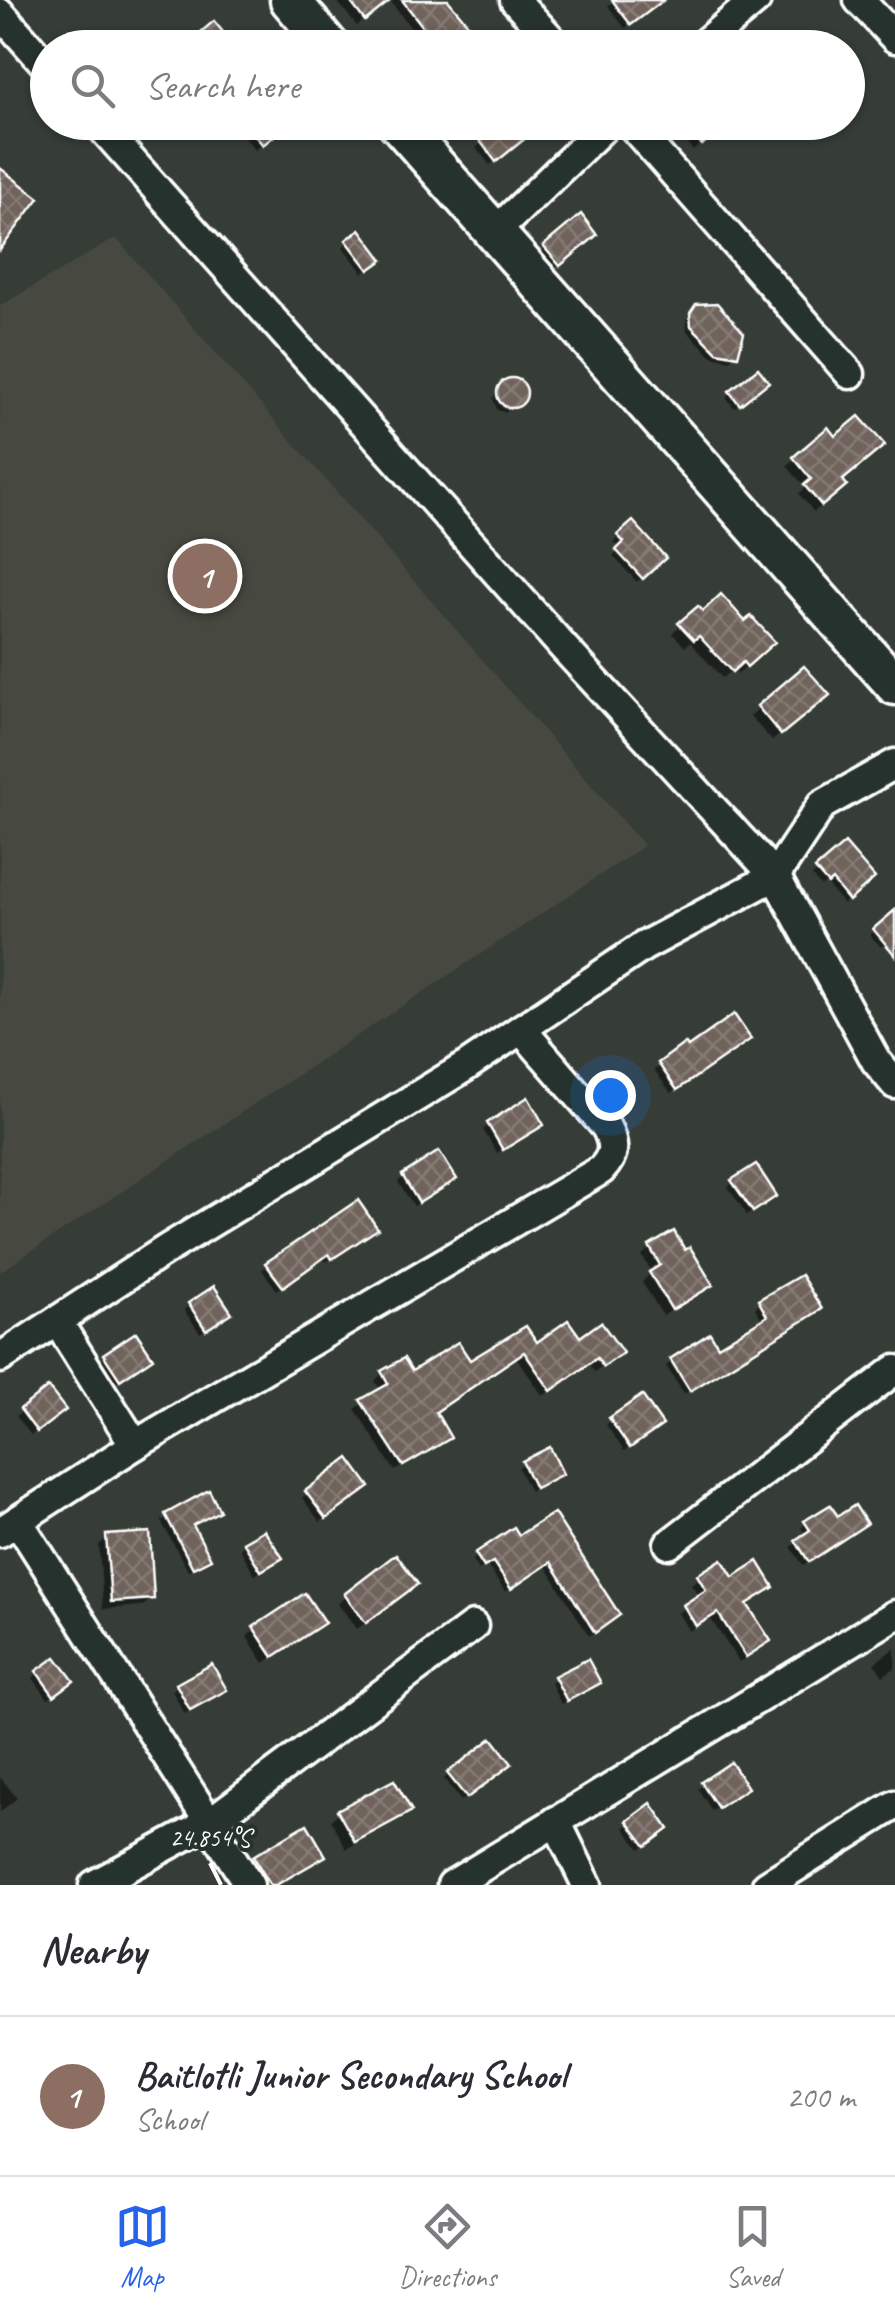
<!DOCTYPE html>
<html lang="en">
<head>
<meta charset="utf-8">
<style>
	:root { --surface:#fff; --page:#f7f7f7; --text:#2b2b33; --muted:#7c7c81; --line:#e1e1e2; --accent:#2563eb }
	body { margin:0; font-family:Caveat,sans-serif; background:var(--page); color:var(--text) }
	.you { position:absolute; left:610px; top:1095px; width:35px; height:35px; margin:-25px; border:8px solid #fff; border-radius:50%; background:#1a73e8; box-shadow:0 0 0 15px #1a73e833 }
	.badge { display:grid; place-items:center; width:65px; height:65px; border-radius:50%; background:var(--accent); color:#fff; font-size:32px; font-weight:700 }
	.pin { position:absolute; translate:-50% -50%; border:5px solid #fff; box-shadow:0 2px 10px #0006 }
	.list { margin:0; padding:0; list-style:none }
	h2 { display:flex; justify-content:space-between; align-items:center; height:130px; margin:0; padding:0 40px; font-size:42px }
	h2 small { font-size:32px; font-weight:400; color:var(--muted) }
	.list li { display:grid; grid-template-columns:65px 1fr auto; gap:30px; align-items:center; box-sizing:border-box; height:160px; padding:0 40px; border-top:2px solid var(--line) }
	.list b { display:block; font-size:38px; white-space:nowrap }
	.list p { margin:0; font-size:32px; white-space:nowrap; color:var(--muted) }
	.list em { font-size:32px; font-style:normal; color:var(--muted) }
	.icon { flex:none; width:55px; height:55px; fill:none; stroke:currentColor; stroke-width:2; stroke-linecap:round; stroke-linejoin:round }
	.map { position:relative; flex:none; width:895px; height:1885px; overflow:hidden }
	.search { position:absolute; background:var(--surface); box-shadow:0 2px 8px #0004; left:30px; right:30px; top:30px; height:110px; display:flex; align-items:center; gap:25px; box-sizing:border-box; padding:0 35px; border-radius:55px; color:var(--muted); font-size:38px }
	.sheet { height:290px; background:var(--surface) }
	nav { display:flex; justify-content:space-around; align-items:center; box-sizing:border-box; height:140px; border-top:2px solid var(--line); background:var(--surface); font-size:28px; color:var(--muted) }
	nav a { display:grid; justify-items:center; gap:5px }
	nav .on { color:var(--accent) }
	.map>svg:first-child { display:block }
</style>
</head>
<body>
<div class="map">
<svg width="895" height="1885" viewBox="0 0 895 1885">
	<defs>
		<pattern id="building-cross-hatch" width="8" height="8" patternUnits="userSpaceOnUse" patternTransform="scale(2.5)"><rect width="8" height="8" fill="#70645b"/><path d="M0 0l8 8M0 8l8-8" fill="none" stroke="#857b74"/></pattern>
	</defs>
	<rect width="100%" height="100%" fill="#353d36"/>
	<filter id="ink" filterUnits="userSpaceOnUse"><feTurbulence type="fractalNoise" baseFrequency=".01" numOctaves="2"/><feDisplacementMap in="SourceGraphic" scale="20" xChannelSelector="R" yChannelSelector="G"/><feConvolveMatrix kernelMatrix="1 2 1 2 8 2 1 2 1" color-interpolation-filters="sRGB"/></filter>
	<g filter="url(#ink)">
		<polygon fill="#474941" points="116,238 644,846 0,1272 0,306"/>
		<g fill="#0007">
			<polygon points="336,0 446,0 485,48 421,41 389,0 357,26"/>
			<polygon points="614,0 656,0 652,7 625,28 608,6"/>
			<polygon points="233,122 284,122 255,150"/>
			<polygon points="494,122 533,122 526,129 523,137 490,165 476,148 495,132 490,126"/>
			<polygon points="669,122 725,122 693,151"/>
			<polygon points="580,218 594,235 554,269 540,253"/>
			<polygon points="348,242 375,264 363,273 343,247"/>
			<polygon points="692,312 735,355 730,360 712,356 687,331 686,320"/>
			<polygon points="511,381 519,383 524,394 516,408 504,412 497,410 493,398 503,384"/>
			<polygon points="761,387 734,408 726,397 731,392"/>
			<polygon points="794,459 840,480 837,492 814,512 799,494 805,487 787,466"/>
			<polygon points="632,524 663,558 637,582 613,556 621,549 614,542"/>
			<polygon points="698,609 702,614 745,625 771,642 738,674 733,669 722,678 690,642 685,647 672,633"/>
			<polygon points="803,669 818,703 772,741 750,716"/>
			<polygon points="845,847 872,878 843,904 825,883 821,887 812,876"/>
			<polygon points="887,920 895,931 895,943 891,938 881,947 870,935"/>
			<polygon points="743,1044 671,1093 654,1070 687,1050"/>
			<polygon points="488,1125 536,1130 497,1153 483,1130"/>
			<polygon points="403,1177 449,1183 414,1206 398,1182"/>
			<polygon points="733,1182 769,1200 747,1215 728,1187"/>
			<polygon points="369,1233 326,1262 323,1257 277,1290 262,1270 267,1265"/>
			<polygon points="650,1248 710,1285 663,1316 642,1282 652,1272 642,1256"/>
			<polygon points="760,1302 814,1313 684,1394 666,1366 709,1337 717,1349 763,1321 755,1308"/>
			<polygon points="189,1305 223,1318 200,1333 184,1310"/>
			<polygon points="579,1341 612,1360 594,1372 589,1364 543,1396 516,1357 434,1413 448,1438 395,1471 355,1409 381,1391 375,1381 382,1373 411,1375 537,1345"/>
			<polygon points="105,1356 145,1363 114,1383 100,1361"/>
			<polygon points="47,1391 57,1415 31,1435 16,1416"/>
			<polygon points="611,1420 655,1430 624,1451 606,1425"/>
			<polygon points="524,1463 560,1474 530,1491 518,1468"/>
			<polygon points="362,1491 320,1522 302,1498 307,1493"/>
			<polygon points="208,1494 211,1515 191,1527 208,1558 188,1571 161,1521"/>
			<polygon points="554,1516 612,1620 589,1636 545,1565 505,1592 487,1565 478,1570 472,1560 518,1539"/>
			<polygon points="837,1520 859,1528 803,1565 791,1547 806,1535 801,1528 806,1523"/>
			<polygon points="107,1537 152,1598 143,1606 103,1609 99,1545"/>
			<polygon points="245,1544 274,1563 255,1575 240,1549"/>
			<polygon points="721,1563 745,1605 761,1647 739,1662 710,1618 689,1631 678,1613 700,1597 691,1584"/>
			<polygon points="407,1592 357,1629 338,1604 346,1596"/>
			<polygon points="322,1623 264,1663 247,1637 255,1629"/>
			<polygon points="895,1648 895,1668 883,1676 874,1663"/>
			<polygon points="38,1673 66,1686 48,1699 33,1678"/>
			<polygon points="556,1678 598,1683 561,1704 551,1683"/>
			<polygon points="177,1686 224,1690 185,1714 172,1691"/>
			<polygon points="503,1768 461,1801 444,1779 448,1775"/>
			<polygon points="1,1778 17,1798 0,1812 0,1778"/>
			<polygon points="703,1784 740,1792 712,1811 698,1789"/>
			<polygon points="409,1811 400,1819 346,1849 331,1820 339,1812"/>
			<polygon points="629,1823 661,1834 640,1849 624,1828"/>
			<polygon points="322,1856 278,1885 257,1885 246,1866 254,1858"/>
		</g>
		<g fill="url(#building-cross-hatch)" stroke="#fff" stroke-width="2.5">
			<polygon points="349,0 391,0 365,21"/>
			<polygon points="402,0 448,0 488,48 409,48 427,32"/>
			<polygon points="612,0 664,0 631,25"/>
			<polygon points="214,21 236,48 182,48"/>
			<polygon points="261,122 291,122 263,145 251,131"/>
			<polygon points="503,122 524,122 532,133 496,162 480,141"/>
			<polygon points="683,122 728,122 702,145"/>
			<polygon points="0,168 39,198 0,250"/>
			<polygon points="581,214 597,235 560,266 543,246"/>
			<polygon points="360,229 383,260 369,270 346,240"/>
			<polygon points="717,303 744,333 738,356 717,352 691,326 690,313 696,304"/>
			<polygon points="758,368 769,382 740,405 729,391"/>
			<circle cx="512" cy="393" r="15"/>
			<polygon points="859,416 885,445 843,480 847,485 822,506 804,485 811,479 793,457 828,427 835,436"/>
			<polygon points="633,521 666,558 643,579 616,550 624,542 617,535"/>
			<polygon points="721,594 745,621 751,616 775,642 747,667 743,662 732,672 699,636 694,640 678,623 698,606 703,611"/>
			<polygon points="804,666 830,695 781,735 757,706"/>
			<polygon points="845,843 875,878 849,901 832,880 828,884 815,869"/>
			<polygon points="895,910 895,955 873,929"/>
			<polygon points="734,1014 751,1039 677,1090 658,1063 685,1043 688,1047"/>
			<polygon points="528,1097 544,1125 503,1150 487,1123"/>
			<polygon points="439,1151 457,1179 419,1203 402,1175"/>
			<polygon points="756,1164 777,1196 753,1212 731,1180"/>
			<polygon points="358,1200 378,1229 332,1259 329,1254 283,1287 265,1263"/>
			<polygon points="674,1231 685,1250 690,1247 713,1285 672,1310 649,1272 660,1265 649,1246"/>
			<polygon points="801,1275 822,1309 690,1391 670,1359 710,1333 718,1346 767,1316 758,1300"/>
			<polygon points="214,1286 232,1313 206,1330 188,1303"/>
			<polygon points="568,1320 580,1337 601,1322 623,1353 603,1367 597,1358 551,1391 524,1352 436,1412 451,1438 403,1466 360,1400 388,1384 381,1371 404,1358 412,1371 458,1342 470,1360 526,1326 537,1342"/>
			<polygon points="136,1332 153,1358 120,1380 103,1354"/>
			<polygon points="48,1387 66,1410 37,1432 20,1409"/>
			<polygon points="642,1395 663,1425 630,1448 609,1418"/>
			<polygon points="550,1447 563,1474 535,1488 522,1461"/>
			<polygon points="349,1458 370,1487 326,1519 305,1491"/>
			<polygon points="209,1490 220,1511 193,1525 211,1559 193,1568 165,1514"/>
			<polygon points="830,1505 838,1516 855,1505 867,1524 809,1562 795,1540 810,1530 804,1521"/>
			<polygon points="554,1513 620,1615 595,1633 551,1562 511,1589 493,1562 484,1567 475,1553 514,1527 519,1535"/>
			<polygon points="264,1530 283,1558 261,1571 243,1542"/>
			<polygon points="150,1532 154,1599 111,1602 106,1535"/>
			<polygon points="396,1554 418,1584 366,1623 344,1594"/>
			<polygon points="722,1559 733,1577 758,1561 774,1587 747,1604 771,1641 746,1657 718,1613 696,1626 683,1605 706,1590 697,1575"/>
			<polygon points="305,1593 325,1623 273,1657 253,1627"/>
			<polygon points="56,1657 74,1681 54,1696 36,1671"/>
			<polygon points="588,1659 601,1683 567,1701 554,1676"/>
			<polygon points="212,1664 227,1690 190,1710 176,1684"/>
			<polygon points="492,1738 512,1764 467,1798 447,1773"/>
			<polygon points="731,1762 748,1788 718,1808 701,1782"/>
			<polygon points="394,1780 412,1811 355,1842 337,1810"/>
			<polygon points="651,1803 669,1829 646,1846 627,1821"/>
			<polygon points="307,1824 326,1856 276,1885 270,1885 253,1856"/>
		</g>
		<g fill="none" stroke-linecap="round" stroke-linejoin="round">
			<g stroke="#fff" stroke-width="35">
				<g id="street">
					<polyline points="515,0 559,48"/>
					<polyline points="859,0 895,38"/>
					<polyline points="0,13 48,67"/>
					<polyline points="699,48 756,0"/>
					<polyline points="97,122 565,649 775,876 876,1061 895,1084"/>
					<polyline points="629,122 850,374"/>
					<polyline points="494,233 609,122"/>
					<path d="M57,1321L135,1445L601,1170C615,1155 615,1145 606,1127L521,1029"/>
					<polyline points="0,1358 167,1249 465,1067 644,946 775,876 822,805 895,764"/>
					<polyline points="18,1521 249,1885"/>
					<polyline points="0,1532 135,1445"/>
					<polyline points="669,1544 895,1370"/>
					<polyline points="556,1821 587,1885"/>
					<polyline points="94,1885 209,1823 473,1626"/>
					<polyline points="452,1885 895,1615"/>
					<polyline points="767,1885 895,1805"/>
				</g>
			</g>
			<g stroke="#fff" stroke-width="45">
				<g id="secondary">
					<polyline points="290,0 331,48"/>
					<polyline points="397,122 895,685"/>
				</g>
			</g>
			<use href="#street" stroke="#26332d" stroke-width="28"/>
			<use href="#secondary" stroke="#26332d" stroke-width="38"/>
		</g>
	</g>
	<path fill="none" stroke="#fff" stroke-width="4" d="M210,1863L221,1885"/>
	<g font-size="25" text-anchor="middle" fill="#fff" stroke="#26332d" stroke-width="8" stroke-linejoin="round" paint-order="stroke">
		<text x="210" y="1846">24.854°S</text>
	</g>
</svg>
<div class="you"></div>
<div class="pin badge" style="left:205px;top:576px;background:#8d6e63">1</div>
<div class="search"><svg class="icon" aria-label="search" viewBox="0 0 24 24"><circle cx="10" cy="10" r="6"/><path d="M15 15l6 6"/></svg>Search here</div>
</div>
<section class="sheet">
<h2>Nearby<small></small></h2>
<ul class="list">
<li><span class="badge" style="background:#8d6e63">1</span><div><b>Baitlotli Junior Secondary School</b><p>School</p></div><em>200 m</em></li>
</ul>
</section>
<nav>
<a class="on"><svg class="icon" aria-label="map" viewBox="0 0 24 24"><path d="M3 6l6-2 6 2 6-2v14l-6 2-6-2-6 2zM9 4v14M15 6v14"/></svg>Map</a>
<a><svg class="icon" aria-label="directions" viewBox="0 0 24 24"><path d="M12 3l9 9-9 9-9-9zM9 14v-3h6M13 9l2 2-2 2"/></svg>Directions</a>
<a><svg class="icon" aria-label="saved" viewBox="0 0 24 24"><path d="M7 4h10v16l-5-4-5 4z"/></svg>Saved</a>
</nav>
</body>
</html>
